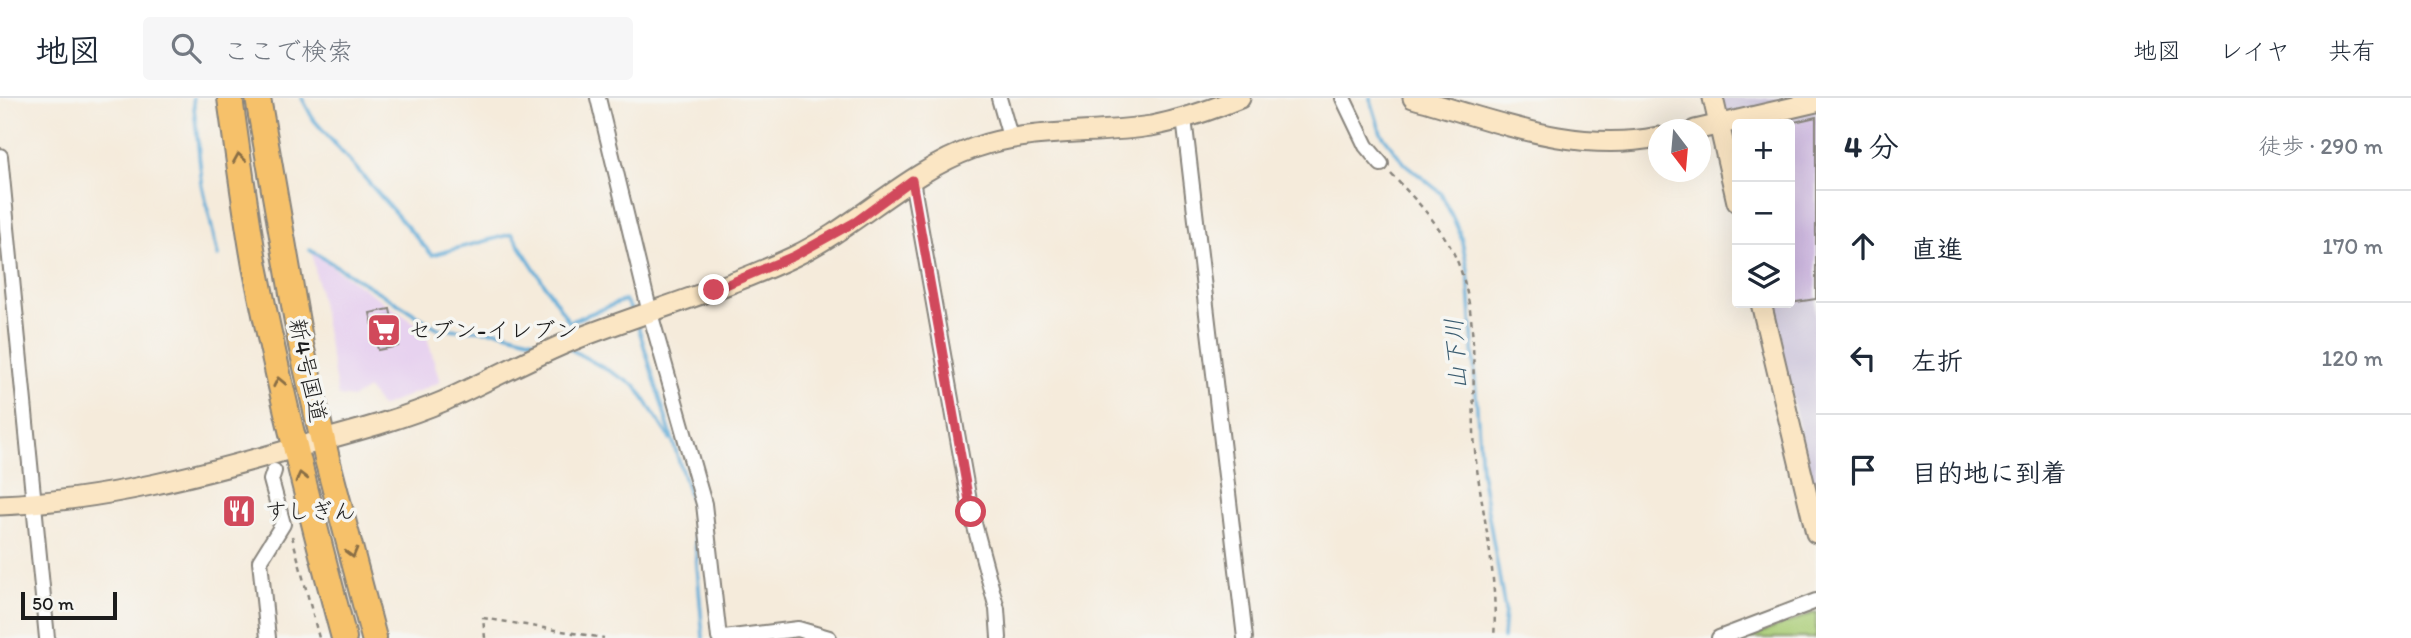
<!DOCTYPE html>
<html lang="ja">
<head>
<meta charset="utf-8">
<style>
	:root { --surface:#fff; --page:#f6f6f7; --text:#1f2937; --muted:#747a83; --line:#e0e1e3 }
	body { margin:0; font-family:Itim,"Klee One",sans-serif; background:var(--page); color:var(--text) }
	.controls { position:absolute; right:21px; top:21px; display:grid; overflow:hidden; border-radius:7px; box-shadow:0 7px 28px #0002 }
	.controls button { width:63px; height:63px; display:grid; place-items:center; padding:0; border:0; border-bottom:2px solid var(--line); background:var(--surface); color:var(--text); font:35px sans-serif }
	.compass { position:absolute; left:1648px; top:21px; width:63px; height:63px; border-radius:50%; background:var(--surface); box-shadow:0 7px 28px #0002; rotate:164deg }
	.scale { position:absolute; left:21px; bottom:18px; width:96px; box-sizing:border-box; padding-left:7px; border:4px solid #1c1c1c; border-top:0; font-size:19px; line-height:24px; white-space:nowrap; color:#1c1c1c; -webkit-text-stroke:5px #f6f6f2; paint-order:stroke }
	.stop { position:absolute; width:21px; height:21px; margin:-16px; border:5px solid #d1495b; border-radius:50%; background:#fff }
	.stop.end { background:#d1495b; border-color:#fff; box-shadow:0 2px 7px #0008 }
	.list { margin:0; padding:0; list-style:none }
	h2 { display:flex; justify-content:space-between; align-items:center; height:91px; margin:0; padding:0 28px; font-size:30px }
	h2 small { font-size:23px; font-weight:400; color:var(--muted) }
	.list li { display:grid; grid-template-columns:46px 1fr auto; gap:21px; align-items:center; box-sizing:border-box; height:112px; padding:0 28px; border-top:2px solid var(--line) }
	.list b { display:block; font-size:26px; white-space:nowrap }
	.list em { font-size:23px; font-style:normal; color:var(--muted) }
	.icon { flex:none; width:38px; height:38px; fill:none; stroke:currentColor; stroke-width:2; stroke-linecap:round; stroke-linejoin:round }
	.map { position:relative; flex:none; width:1816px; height:540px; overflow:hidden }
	header { display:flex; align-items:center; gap:42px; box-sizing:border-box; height:98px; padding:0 35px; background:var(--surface); border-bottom:2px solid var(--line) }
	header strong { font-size:33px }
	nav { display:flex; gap:38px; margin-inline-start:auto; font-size:24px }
	.search { width:490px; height:63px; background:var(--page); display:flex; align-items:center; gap:18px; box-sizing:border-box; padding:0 24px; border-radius:7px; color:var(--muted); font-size:26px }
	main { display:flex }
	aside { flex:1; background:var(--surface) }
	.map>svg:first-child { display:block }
</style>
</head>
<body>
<header>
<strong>地図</strong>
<div class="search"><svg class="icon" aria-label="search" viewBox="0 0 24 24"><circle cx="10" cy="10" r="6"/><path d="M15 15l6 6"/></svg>ここで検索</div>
<nav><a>地図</a><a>レイヤ</a><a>共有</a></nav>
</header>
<main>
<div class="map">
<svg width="1816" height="540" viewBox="0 0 1816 540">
	<rect width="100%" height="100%" fill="#f6f6f2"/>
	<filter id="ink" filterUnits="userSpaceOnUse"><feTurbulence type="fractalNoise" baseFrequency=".0143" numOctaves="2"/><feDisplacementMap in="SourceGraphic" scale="14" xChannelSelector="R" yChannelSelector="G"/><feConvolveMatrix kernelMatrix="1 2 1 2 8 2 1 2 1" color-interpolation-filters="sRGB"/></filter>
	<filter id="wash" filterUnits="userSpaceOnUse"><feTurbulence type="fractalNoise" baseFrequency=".00686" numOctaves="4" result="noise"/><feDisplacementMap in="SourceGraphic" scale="28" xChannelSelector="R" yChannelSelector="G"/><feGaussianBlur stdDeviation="1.57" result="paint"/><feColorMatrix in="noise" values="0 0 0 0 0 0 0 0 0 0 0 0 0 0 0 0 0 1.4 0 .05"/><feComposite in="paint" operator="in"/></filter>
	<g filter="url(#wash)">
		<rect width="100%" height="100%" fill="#f5ebdb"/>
		<polygon fill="#e7d2ef" points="312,155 425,232 440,284 381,309 368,291 352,300 338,298"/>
		<polygon fill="#c8bfd8" points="1720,0 1816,0 1816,401 1769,205 1790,205 1790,26 1737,26 1737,72"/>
		<polygon fill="#a9cc75" stroke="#627448" stroke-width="2" points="1816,514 1816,540 1748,540"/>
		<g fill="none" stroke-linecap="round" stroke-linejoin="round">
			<g stroke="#5eabd7" stroke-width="3.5">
				<polyline points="193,0 202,85 218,158"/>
				<polyline points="302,0 313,21 432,157 512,136 569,224 625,202 633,215"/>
				<polyline points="1370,0 1381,35 1404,65 1441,95 1460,135 1468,172 1481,373 1505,512 1503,540"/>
				<polyline points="310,152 439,231 498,233 545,245"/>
				<polyline points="637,225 692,406 703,540"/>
				<polyline points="570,251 636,288 670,341"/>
			</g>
		</g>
		<g id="blocks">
			<g fill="#cab2df">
				<polygon points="1816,19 1816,201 1790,205 1790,25"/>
				<polygon points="390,211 398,248 378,252 370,215"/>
			</g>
		</g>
	</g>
	<g filter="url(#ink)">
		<use href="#blocks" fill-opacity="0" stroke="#88847c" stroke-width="2"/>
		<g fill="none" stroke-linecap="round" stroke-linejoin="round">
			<g stroke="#88847c" stroke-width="18">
				<g id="street">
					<polyline points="598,0 650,215 704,406 719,540"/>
					<polyline points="999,0 1011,42"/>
					<polyline points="1343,0 1366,48 1381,66"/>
					<polyline points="1184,20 1245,540"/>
					<polyline points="0,58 47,540"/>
					<polyline points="912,82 971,414 997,511 999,540"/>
					<polyline points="268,540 260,463 283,426 271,382 274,373"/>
					<polyline points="724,540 798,531 829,540"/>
					<polyline points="1719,540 1816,503"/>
				</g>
			</g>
			<g stroke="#88847c" stroke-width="23">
				<g id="secondary">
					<path d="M1413,0C1494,22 1573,56 1658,39"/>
					<polyline points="1713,0 1737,104"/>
					<polyline points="1695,32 1816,4"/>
					<polyline points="1761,205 1816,435"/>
					<path d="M0,407C103,403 206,376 305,347C352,334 399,322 444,303C488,283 531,259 576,241C648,213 723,192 793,159C856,129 907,74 974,50C1030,30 1094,37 1151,28C1182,22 1211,12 1240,0"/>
				</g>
			</g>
			<g stroke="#88847c" stroke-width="28">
				<g id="highway">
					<path d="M230,0C238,56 245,112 255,168C280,293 311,417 344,540"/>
					<polyline points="258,0 301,247 328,365 374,540"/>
				</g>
			</g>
			<g stroke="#88847c" stroke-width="2.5" stroke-dasharray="5 5" stroke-linecap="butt">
				<path d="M1391,76C1413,99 1436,122 1451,150C1486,216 1467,300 1477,371C1485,428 1498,482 1494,540"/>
				<polyline points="292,438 319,540"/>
				<polyline points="485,540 483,520 604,540"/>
			</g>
			<use href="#street" stroke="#fff" stroke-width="14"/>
			<use href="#secondary" stroke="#fbe6c4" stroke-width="19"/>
			<use href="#highway" stroke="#f6c16b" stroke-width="24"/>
		</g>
		<defs><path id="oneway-chevron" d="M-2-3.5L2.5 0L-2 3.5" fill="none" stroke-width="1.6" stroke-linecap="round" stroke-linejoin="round" transform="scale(1.75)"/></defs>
		<g stroke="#896e44">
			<use href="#oneway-chevron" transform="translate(239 60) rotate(-99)"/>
			<use href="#oneway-chevron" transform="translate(279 284) rotate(-102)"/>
			<use href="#oneway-chevron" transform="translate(301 379) rotate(-104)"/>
			<use href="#oneway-chevron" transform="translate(352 455) rotate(75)"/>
		</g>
	</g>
	<g fill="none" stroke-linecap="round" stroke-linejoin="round" filter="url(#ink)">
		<polyline stroke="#d1495b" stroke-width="9" points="714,192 794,158 855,124 912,82 971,414"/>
	</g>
	<defs>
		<g id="supermarket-square" transform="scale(1.75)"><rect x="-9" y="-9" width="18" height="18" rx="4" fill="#d1495b" stroke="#f6f6f2"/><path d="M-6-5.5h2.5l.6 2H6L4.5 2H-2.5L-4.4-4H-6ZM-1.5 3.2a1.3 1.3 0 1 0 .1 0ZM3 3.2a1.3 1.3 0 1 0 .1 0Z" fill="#fff"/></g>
		<g id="restaurant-square" transform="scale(1.75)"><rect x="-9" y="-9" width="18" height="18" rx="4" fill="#d1495b" stroke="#f6f6f2"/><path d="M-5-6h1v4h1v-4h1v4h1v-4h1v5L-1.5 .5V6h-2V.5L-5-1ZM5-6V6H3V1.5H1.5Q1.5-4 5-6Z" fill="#fff"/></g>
	</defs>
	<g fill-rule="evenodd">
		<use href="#supermarket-square" x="384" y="232"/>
		<use href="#restaurant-square" x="239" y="413"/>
	</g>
	<g text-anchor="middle" stroke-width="7" stroke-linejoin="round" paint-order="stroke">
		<g font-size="23" fill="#1c1c1c" stroke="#f6f6f2" text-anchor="start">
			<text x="408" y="240">セブン-イレブン</text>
			<text x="264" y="421">すしぎん</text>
		</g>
		<g font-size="23" fill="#1c1c1c" stroke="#f6f6f2">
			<text transform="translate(308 272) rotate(78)" y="8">新4号国道</text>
		</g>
		<g font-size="24" font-style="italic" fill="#3a5c70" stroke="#f6f6f2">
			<text transform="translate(1456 256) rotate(-94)" y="8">山下川</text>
		</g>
	</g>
</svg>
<div class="controls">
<button>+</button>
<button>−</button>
<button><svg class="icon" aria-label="layers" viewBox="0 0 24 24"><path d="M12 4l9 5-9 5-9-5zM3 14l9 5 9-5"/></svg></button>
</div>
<svg class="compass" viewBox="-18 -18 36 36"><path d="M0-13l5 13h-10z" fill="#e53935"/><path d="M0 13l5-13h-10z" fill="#747a83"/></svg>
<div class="scale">50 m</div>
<div class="stop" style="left:971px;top:414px"></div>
<div class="stop end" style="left:714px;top:192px"></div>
</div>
<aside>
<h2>4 分<small>徒歩 · 290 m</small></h2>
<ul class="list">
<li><svg class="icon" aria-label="ahead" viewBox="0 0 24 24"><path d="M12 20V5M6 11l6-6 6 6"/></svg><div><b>直進</b></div><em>170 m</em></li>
<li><svg class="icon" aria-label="left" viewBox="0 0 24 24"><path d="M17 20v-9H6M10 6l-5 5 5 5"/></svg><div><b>左折</b></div><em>120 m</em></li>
<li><svg class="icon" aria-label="arrive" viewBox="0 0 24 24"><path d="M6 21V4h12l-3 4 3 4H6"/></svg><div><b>目的地に到着</b></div></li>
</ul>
</aside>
</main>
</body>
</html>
